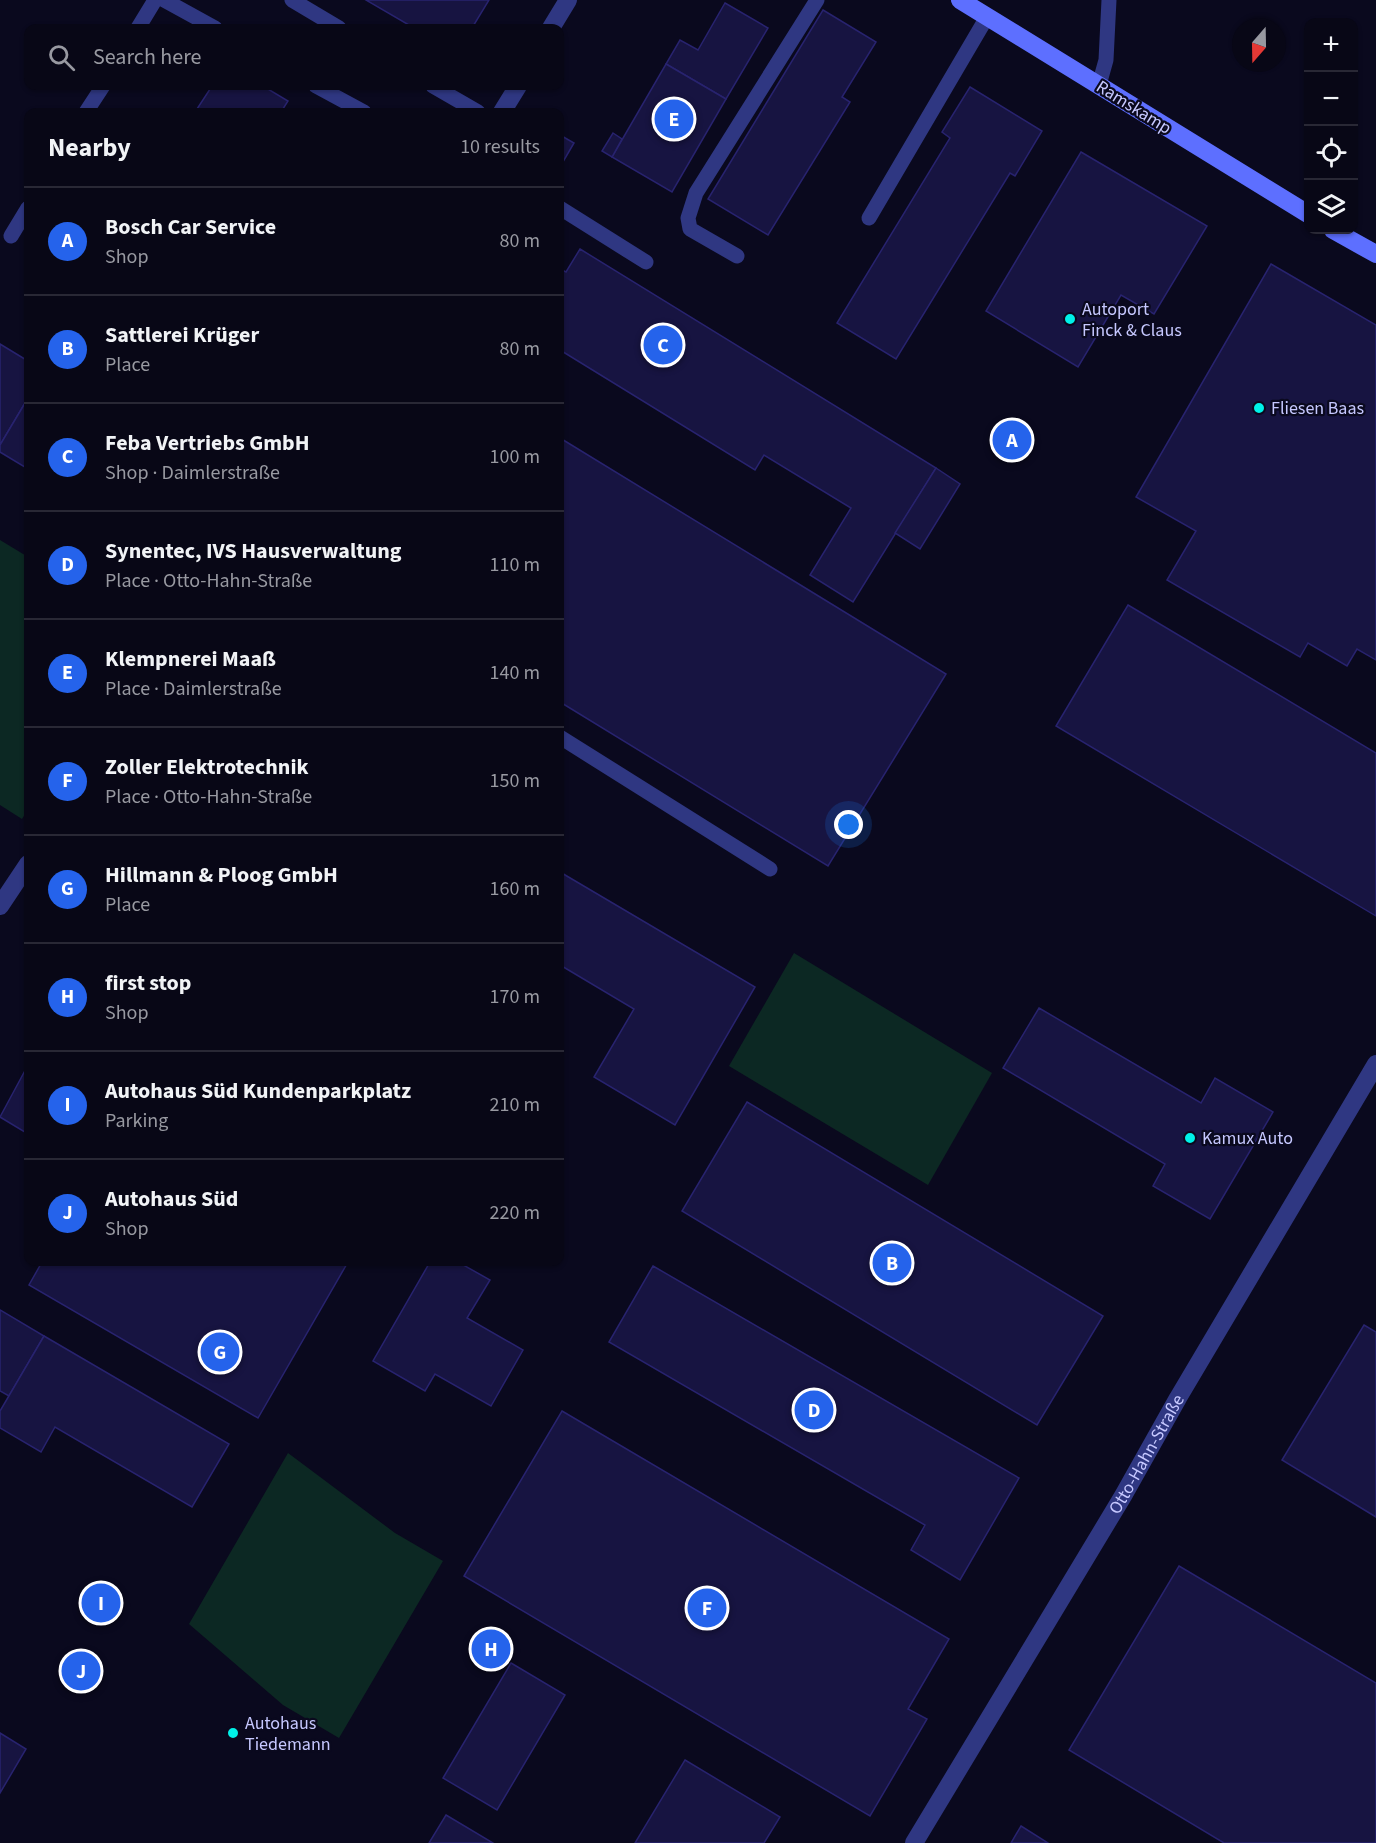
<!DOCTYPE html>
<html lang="en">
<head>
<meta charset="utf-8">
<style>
	:root { --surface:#080716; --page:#161523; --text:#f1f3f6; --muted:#9899a1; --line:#292835; --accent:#2563eb }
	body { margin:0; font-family:"Source Sans 3",sans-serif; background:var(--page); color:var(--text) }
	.controls { position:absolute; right:18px; top:18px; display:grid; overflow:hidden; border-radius:12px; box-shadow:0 2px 4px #0004 }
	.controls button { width:54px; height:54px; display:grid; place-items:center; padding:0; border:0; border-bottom:2px solid var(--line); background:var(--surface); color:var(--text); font:30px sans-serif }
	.compass { position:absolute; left:1232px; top:18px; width:54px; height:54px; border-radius:50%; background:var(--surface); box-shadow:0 2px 4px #0004; rotate:200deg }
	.you { position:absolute; left:849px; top:825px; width:21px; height:21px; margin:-15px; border:4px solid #fff; border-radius:50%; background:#1a73e8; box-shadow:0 0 0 9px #1a73e833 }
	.badge { display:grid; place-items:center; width:39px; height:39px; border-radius:50%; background:var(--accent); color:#fff; font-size:20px; font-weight:700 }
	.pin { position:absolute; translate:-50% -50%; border:3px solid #fff; box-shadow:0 2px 6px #0006 }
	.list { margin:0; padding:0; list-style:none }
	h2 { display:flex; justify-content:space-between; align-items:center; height:78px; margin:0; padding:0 24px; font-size:26px }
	h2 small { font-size:20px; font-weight:400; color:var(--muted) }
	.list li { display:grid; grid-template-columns:39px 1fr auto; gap:18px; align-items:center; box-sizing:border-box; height:108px; padding:0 24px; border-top:2px solid var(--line) }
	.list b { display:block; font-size:22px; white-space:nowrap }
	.list p { margin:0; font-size:20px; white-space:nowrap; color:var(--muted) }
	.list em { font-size:20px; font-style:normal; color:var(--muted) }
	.icon { flex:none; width:33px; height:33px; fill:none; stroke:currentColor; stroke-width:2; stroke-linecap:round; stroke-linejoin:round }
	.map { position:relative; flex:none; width:1376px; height:1843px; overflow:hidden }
	.search { position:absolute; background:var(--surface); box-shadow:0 2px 4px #0004; left:24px; top:24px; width:540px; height:66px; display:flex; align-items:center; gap:15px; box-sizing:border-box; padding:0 21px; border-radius:12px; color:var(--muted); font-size:22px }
	.panel { position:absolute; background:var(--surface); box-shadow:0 2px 4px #0004; left:24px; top:108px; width:540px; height:1158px; border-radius:12px }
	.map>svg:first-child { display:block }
</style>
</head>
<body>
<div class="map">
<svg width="1376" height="1843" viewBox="0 0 1376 1843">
	<rect width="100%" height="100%" fill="#0a091e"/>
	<g fill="#0c2823">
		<polygon points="0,540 28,557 28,809 22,819 0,805"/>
		<polygon points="794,953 992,1073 928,1185 729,1066"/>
		<polygon points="288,1453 395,1533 443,1561 339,1738 283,1705 189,1624"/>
	</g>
	<g fill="#171441" stroke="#28236f" stroke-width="1.5">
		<polygon points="366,0 489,0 472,28 414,28"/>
		<polygon points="725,3 768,28 726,99 666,64 680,40 698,50"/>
		<polygon points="823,10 876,42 842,97 850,102 768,235 708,199"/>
		<polygon points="666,64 726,99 672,192 612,157"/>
		<polygon points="212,86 263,86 288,101 281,112 195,112"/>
		<polygon points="970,87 1042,131 1015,176 1010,173 896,359 837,323 950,138 942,132"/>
		<polygon points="613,133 622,139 612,157 602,151"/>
		<polygon points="560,135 574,143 560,167"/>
		<polygon points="1081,152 1207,226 1154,314 1121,295 1078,367 986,311"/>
		<polygon points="580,249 936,468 853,602 810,575 851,508 764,455 755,470 560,350 560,269 566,272"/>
		<polygon points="1271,264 1376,325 1376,660 1357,649 1347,666 1308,643 1300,657 1167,580 1196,531 1136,497"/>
		<polygon points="0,344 28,361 28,398 0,445"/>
		<polygon points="28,398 28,469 0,452 0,445"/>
		<polygon points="560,438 946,674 828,866 560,702"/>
		<polygon points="936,468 960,484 920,549 895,533"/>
		<polygon points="1128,605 1376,753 1376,916 1056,726"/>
		<polygon points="560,872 755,987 675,1125 594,1077 634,1009 560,965"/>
		<polygon points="1039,1008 1201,1103 1215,1078 1273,1112 1210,1219 1153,1186 1165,1164 1003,1068"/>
		<polygon points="28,1065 28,1134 0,1117"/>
		<polygon points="747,1102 1103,1316 1037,1425 682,1211"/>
		<polygon points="42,1262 348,1262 258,1418 29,1285"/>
		<polygon points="430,1262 458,1262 490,1280 467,1318 523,1350 491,1406 435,1374 425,1391 373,1361"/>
		<polygon points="653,1266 1019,1478 960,1580 911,1550 925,1525 609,1342"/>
		<polygon points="0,1310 44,1336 9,1396 0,1391"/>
		<polygon points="1364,1325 1376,1332 1376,1517 1282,1460"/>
		<polygon points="44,1336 229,1444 192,1507 55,1427 41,1452 0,1428 0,1411"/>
		<polygon points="562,1411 949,1639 908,1709 927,1719 870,1816 464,1576"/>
		<polygon points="1179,1566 1376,1683 1376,1843 1224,1843 1069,1750"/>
		<polygon points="511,1663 565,1695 497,1810 443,1778"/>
		<polygon points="0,1733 26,1749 0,1793"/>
		<polygon points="685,1760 780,1817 764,1843 635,1843"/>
		<polygon points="446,1815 493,1843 429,1843"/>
		<polygon points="1021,1826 1048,1843 1011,1843"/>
	</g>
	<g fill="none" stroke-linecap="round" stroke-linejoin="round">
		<g stroke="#2f3782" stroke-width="15">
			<polyline points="164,0 215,28"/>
			<polyline points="292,0 339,28"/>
			<polyline points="138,28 155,0"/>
			<polyline points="1099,85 1106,60 1109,0"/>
			<polyline points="316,86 364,112"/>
			<polyline points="433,86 478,112"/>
			<polyline points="86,112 103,86"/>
			<polyline points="560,208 646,262"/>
			<polyline points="869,218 987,17"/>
			<polyline points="11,236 28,208"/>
			<polyline points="737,256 690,229 688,218 696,193 817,0"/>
			<polyline points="560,737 770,869"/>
		</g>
		<g stroke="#2f3782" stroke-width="18">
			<polyline points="551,28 568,0"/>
			<polyline points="502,112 518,86"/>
			<polyline points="0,906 28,864"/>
			<path id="s1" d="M914,1843L1123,1496L1178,1398L1376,1064"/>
		</g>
		<g stroke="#5d6fff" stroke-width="18">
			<polyline points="960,0 1308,214"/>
			<polyline points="1333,230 1376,254"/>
		</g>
	</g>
	<g fill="#00f1e8" stroke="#0a091e" stroke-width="2">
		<circle cx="1070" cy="319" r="6"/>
		<circle cx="1259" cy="408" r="6"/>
		<circle cx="1190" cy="1138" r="6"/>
		<circle cx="233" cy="1733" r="6"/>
	</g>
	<g text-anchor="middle" stroke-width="4.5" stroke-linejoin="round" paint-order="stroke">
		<g font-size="18" fill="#c6c8ff" stroke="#0a091e">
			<text transform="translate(1134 107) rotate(32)" y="6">Ramskamp</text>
			<text dy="6" stroke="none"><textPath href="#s1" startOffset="453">Otto-Hahn-Straße</textPath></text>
		</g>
		<g font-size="18" fill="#c6c8ff" stroke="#0a091e" text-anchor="start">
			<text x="1082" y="315">Autoport<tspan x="1082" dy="21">Finck &amp; Claus</tspan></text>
			<text x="1271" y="414">Fliesen Baas</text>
			<text x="1202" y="1144">Kamux Auto</text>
			<text x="245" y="1729">Autohaus<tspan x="245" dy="21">Tiedemann</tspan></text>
		</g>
	</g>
</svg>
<div class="controls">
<button>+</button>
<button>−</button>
<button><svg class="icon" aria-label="locate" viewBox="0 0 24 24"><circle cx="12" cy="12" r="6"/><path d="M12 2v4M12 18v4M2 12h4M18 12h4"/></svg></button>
<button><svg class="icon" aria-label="layers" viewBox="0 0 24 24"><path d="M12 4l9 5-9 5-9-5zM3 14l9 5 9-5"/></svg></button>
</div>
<svg class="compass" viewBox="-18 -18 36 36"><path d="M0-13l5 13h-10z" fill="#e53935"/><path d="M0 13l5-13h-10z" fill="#9899a1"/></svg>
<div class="you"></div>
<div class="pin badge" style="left:1012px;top:440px">A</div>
<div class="pin badge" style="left:892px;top:1263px">B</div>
<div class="pin badge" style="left:663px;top:345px">C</div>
<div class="pin badge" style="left:814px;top:1410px">D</div>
<div class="pin badge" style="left:674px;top:119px">E</div>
<div class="pin badge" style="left:707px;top:1608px">F</div>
<div class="pin badge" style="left:220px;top:1352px">G</div>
<div class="pin badge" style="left:491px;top:1649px">H</div>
<div class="pin badge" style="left:101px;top:1603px">I</div>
<div class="pin badge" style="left:81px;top:1671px">J</div>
<div class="search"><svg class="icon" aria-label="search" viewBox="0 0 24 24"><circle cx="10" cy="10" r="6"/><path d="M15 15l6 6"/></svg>Search here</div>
<section class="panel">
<h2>Nearby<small>10 results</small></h2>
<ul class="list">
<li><span class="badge">A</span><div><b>Bosch Car Service</b><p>Shop</p></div><em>80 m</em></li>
<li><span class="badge">B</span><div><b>Sattlerei Krüger</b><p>Place</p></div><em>80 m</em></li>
<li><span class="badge">C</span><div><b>Feba Vertriebs GmbH</b><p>Shop · Daimlerstraße</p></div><em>100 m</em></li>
<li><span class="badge">D</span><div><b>Synentec, IVS Hausverwaltung</b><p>Place · Otto-Hahn-Straße</p></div><em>110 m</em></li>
<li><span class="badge">E</span><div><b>Klempnerei Maaß</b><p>Place · Daimlerstraße</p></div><em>140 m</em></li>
<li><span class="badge">F</span><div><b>Zoller Elektrotechnik</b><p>Place · Otto-Hahn-Straße</p></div><em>150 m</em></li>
<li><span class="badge">G</span><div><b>Hillmann &amp; Ploog GmbH</b><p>Place</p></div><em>160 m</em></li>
<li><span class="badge">H</span><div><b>first stop</b><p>Shop</p></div><em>170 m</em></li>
<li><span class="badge">I</span><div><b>Autohaus Süd Kundenparkplatz</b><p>Parking</p></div><em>210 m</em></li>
<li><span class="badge">J</span><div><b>Autohaus Süd</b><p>Shop</p></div><em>220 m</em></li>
</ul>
</section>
</div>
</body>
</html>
